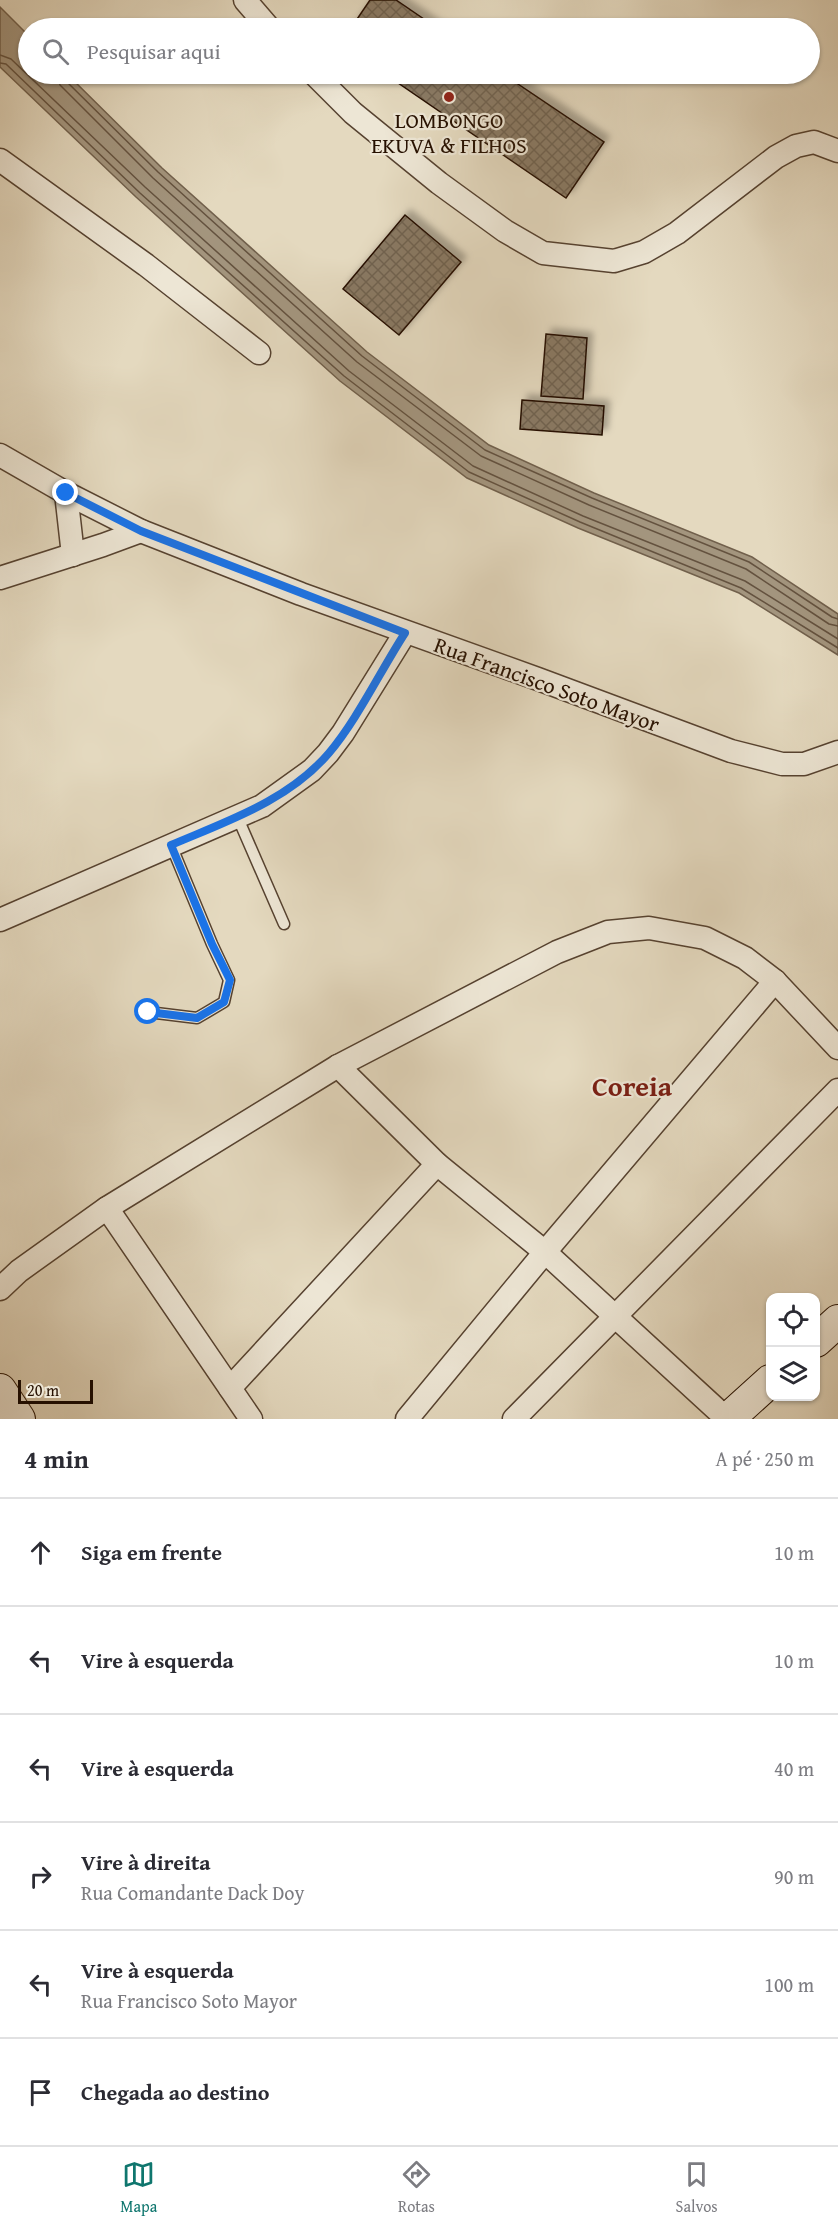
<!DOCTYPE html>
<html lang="pt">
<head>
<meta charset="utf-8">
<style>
	:root { --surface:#fff; --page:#f7f7f7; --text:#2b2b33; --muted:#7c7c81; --line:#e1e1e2; --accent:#0f766e }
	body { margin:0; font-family:"Gentium Book Plus",serif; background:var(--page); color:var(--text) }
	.controls { position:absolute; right:18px; bottom:18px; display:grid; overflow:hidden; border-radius:12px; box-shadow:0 2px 4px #0004 }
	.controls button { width:54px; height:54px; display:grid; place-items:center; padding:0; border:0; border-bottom:2px solid var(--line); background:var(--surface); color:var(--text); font:30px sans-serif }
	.scale { position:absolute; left:18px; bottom:15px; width:75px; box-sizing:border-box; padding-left:6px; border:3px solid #261000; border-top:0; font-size:16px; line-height:21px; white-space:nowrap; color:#261000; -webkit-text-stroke:4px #ede6d5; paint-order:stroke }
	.stop { position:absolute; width:18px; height:18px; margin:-14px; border:4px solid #1a73e8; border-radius:50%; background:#fff }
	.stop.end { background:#1a73e8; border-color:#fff; box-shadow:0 2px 6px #0008 }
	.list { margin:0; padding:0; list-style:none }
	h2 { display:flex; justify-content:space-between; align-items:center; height:78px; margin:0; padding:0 24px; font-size:26px }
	h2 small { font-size:20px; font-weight:400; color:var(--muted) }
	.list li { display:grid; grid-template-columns:39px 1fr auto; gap:18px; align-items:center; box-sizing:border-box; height:108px; padding:0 24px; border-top:2px solid var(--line) }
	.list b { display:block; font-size:22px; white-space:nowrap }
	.list p { margin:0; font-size:20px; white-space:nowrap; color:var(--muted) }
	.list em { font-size:20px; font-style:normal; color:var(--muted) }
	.icon { flex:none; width:33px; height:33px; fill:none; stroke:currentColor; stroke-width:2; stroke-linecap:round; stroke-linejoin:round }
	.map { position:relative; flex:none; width:838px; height:1419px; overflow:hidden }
	.search { position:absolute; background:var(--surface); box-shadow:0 2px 4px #0004; left:18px; right:18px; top:18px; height:66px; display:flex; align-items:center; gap:15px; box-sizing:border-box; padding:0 21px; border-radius:33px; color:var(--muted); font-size:22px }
	.sheet { height:726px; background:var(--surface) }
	nav { display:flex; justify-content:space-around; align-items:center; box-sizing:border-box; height:84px; border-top:2px solid var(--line); background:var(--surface); font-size:16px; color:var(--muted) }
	nav a { display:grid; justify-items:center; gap:3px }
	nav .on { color:var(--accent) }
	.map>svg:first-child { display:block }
</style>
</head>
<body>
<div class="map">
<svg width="838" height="1419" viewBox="0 0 838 1419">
	<defs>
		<pattern id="building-cross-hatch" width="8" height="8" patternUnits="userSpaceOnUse" patternTransform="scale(1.5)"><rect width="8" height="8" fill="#897963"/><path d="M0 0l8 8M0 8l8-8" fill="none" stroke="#70624f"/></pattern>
		<filter id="shadow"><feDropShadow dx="5.5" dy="-5.5" stdDeviation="3" flood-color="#0004"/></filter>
	</defs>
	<rect width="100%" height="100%" fill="#e4d9bf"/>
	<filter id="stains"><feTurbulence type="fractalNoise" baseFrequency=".00333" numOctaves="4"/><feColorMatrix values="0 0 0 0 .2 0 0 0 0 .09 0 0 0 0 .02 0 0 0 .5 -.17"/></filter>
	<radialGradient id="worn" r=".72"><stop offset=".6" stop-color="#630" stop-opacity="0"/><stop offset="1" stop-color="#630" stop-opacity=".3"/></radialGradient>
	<polygon fill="#a3957e" stroke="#71604c" stroke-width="1.5" points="0,7 28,35 28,74 67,74 162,168 367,352 489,445 594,493 752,557 838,614 838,655 739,593 578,528 467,478 340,381 136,197 0,67"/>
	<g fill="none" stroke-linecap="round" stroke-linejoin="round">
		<g stroke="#64523f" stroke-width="1.5">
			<polyline points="0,55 11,59 145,187 349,371 473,466 583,516 745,581 838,639"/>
			<polyline points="0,63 6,64 140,193 344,376 469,472 580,522 741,588 838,648"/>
			<polyline points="56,74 60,85 153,178 357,362 481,456 589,505 746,569 829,624 838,626"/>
			<polyline points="64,74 65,80 158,172 362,356 485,450 592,498 749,562 832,617 838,619"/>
		</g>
	</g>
	<g fill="url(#building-cross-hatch)" stroke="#261000" stroke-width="1.5" filter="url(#shadow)">
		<polygon points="370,0 396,0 437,28 351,28"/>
		<polygon points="385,74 503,74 604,142 566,198"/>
		<polygon points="405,215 461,262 399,335 343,289"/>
		<polygon points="546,334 587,338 583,399 541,396"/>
		<polygon points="522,400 604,406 602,435 520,429"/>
	</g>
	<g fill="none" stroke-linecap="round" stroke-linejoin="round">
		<g stroke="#564230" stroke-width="13">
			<g id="lane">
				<polyline points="237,816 284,924"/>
				<polyline points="148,1012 197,1018 224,1002 229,980 212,944 171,845"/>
			</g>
		</g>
		<g stroke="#564230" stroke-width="25">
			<g id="street">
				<polyline points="245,0 269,28"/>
				<polyline points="314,74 353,113 439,183 505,231 543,253 614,261 644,252 677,233 776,157 796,146 814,142 838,151"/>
				<polyline points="0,160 146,265 259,353"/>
				<polyline points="0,455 66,493 141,531 301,594 538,679 731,751 782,764 804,764 838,752"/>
				<polyline points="66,493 73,555"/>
				<polyline points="0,578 103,545 141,531"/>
				<polyline points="0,920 262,806 312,770 328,753 343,733 405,633"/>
				<polyline points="338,1066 437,1164 545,1252 727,1419"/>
				<polyline points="107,1208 251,1419"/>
				<polyline points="0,1289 19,1271 107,1208 338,1066 557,952 608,932 649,928 705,938 745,958 775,981 838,1048"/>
				<polyline points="230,1388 437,1164"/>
				<polyline points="407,1419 545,1252 775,981"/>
				<polyline points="514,1419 838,1090"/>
			</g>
		</g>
		<g stroke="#261000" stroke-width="34">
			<g id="secondary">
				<polyline points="816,1341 838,1321"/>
				<polyline points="0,1390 19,1419"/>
				<polyline points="728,1419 770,1381"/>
			</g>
		</g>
		<use href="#lane" stroke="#ede6d5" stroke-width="10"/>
		<use href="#street" stroke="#ede6d5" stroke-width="22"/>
		<use href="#secondary" stroke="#ede6d5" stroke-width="32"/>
	</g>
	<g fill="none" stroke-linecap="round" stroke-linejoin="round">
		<path stroke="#1a73e8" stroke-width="8" d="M66,493L141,531L405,633C381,670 357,720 329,753C288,801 227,821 171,845L212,944L230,980L224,1002L197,1018L148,1012"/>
	</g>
	<circle fill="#8f2418" stroke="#ede6d5" stroke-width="2" cx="449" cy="97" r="6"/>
	<g text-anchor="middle" stroke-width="4.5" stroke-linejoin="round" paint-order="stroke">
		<g font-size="22" fill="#261000" stroke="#ede6d5">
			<text x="449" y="128">LOMBONGO<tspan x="449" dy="25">EKUVA &amp; FILHOS</tspan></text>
		</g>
		<g font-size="22" fill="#261000" stroke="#ede6d5">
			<text transform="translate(547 684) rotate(20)" y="8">Rua Francisco Soto Mayor</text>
		</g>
		<g font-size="28" font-weight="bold" fill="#7a1f14" stroke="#ede6d5">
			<text x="632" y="1096">Coreia</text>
		</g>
	</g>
	<rect width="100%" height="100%" filter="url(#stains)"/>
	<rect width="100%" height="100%" fill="url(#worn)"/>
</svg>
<div class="controls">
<button><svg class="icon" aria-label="locate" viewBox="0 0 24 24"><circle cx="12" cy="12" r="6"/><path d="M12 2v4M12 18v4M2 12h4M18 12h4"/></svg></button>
<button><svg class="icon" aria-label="layers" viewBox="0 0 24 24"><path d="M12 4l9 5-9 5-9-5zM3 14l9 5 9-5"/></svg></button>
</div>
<div class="scale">20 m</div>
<div class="stop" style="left:148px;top:1012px"></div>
<div class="stop end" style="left:66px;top:493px"></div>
<div class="search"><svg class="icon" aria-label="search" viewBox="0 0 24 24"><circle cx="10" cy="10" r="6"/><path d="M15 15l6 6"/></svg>Pesquisar aqui</div>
</div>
<section class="sheet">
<h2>4 min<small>A pé · 250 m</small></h2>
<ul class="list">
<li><svg class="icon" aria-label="ahead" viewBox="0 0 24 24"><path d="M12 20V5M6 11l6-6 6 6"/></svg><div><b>Siga em frente</b></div><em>10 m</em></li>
<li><svg class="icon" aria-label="left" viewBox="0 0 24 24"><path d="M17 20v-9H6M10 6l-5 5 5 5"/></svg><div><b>Vire à esquerda</b></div><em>10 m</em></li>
<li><svg class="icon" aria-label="left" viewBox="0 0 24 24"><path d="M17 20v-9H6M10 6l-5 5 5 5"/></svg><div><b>Vire à esquerda</b></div><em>40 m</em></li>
<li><svg class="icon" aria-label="right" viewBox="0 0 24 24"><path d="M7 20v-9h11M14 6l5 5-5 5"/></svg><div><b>Vire à direita</b><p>Rua Comandante Dack Doy</p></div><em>90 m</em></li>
<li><svg class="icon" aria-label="left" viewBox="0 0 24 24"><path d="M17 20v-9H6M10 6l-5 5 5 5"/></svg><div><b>Vire à esquerda</b><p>Rua Francisco Soto Mayor</p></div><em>100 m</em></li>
<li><svg class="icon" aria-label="arrive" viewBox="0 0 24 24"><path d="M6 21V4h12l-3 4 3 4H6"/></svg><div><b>Chegada ao destino</b></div></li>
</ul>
</section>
<nav>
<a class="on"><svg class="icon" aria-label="map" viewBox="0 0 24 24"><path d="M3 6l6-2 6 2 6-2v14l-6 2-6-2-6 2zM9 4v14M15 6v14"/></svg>Mapa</a>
<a><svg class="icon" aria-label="directions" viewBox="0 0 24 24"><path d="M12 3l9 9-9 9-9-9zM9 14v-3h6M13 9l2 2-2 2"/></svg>Rotas</a>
<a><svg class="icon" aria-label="saved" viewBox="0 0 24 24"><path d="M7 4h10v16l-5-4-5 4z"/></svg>Salvos</a>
</nav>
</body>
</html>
